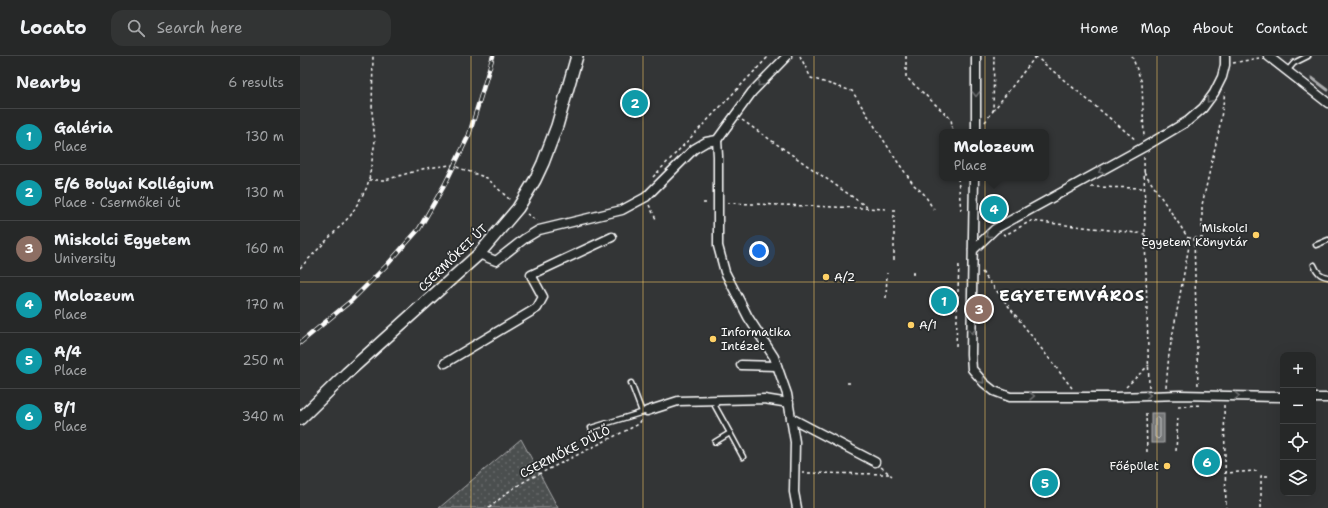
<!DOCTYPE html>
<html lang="en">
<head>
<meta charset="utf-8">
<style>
	:root { --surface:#262828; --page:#323434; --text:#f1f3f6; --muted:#a4a6a8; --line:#424445; --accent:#ffd166 }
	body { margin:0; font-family:"Shantell Sans",sans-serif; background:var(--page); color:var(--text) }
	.controls { position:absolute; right:12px; bottom:12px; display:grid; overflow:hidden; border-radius:8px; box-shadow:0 4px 16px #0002 }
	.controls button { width:36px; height:36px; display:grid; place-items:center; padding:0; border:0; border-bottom:1px solid var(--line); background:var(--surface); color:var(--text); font:20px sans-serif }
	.you { position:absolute; left:459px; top:195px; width:14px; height:14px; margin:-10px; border:3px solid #fff; border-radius:50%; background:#1a73e8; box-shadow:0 0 0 6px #1a73e833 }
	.badge { display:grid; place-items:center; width:26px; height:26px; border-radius:50%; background:var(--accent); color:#fff; font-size:13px; font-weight:700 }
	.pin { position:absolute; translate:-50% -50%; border:2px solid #fff; box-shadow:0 1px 4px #0006 }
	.popup { position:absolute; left:639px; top:73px; width:110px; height:52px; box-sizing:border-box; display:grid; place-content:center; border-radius:8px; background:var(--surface); filter:drop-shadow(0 1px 3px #0005); font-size:13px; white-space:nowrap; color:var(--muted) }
	.popup b { font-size:15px; color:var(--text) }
	.popup::after { content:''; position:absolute; left:50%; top:100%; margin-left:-8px; border:8px solid transparent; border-top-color:var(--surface) }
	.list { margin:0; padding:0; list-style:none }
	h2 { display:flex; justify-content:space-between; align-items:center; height:52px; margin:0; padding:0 16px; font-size:17px }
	h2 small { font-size:13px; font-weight:400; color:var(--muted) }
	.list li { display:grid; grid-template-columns:26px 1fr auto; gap:12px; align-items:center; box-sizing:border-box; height:56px; padding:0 16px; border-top:1px solid var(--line) }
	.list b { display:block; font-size:15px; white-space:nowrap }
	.list p { margin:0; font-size:13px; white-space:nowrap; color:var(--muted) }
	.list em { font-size:13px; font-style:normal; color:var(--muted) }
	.icon { flex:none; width:22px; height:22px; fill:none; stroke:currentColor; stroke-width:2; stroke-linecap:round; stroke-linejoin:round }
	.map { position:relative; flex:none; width:1028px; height:452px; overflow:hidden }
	header { display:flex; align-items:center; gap:24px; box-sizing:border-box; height:56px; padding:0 20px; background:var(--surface); border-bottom:1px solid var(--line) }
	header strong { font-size:19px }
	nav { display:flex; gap:22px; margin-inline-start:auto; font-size:14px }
	.search { width:280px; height:36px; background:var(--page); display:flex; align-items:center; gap:10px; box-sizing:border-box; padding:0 14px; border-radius:12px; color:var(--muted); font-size:15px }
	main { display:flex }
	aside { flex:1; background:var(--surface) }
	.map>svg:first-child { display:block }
</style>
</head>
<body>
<header>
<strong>Locato</strong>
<div class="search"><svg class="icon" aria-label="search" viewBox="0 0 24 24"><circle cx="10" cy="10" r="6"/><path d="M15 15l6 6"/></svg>Search here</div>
<nav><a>Home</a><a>Map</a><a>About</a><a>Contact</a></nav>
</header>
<main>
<aside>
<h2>Nearby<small>6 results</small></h2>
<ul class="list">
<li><span class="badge" style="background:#0f9aa8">1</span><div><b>Galéria</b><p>Place</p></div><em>130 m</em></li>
<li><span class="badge" style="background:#0f9aa8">2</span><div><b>E/6 Bolyai Kollégium</b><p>Place · Csermőkei út</p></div><em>130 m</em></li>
<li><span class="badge" style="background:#8d6e63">3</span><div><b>Miskolci Egyetem</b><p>University</p></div><em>160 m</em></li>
<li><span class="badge" style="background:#0f9aa8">4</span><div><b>Molozeum</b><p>Place</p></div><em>170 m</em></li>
<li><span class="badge" style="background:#0f9aa8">5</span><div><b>A/4</b><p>Place</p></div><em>250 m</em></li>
<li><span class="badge" style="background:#0f9aa8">6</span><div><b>B/1</b><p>Place</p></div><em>340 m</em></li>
</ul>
</aside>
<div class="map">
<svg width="1028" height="452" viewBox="0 0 1028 452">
	<defs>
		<pattern id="park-dots" width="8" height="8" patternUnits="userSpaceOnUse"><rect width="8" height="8" fill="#4c4f50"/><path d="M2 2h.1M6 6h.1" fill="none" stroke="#67696a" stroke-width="1.8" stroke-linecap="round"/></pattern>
	</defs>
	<rect width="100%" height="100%" fill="#333536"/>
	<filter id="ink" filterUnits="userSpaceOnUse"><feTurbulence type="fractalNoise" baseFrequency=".025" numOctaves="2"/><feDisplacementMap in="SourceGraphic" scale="8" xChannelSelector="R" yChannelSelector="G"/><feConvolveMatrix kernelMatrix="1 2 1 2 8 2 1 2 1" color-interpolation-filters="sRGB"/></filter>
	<g filter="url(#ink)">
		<polygon fill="url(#park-dots)" stroke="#a6a7a8" points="221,383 258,452 139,452"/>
		<rect fill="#737576" stroke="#abacad" x="851" y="357" width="13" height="30"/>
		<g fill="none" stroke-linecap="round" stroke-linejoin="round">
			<polygon stroke="#c7c8c8" stroke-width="1" points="857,361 860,363 860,381 858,383 855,381 855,363"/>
			<polyline stroke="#abacad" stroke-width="3" points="1012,22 1028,34"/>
			<g stroke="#fff" stroke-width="7">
				<g id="lane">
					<polyline points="987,15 994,7 1008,0"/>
					<polyline points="1016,189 1028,184"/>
					<path d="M1014,209C1017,216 1020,220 1028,221"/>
					<polyline points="331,327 342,356"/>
					<polyline points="418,344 415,350 430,377"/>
					<polyline points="291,372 347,355"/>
					<polyline points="415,386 430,377 443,401"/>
				</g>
			</g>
			<g stroke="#fff" stroke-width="11">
				<g id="street">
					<polyline points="968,0 1028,47"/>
					<polyline points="676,76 676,0"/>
					<polyline points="417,84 418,100 418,190 425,216 448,261 474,301 487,338 495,386 494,436 497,452"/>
					<polyline points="674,122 671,298 672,313 684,327 694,335 710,341 816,341 880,339 983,341"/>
					<polyline points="673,194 695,173 844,91 888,65 903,52 914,37 922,21 925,9 925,0"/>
					<polyline points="179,198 196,205 224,183 239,174 322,154 346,141 394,93 406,86 417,84 452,36 487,0"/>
					<polyline points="145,307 237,252 243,241 231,219 312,181"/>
					<polyline points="441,309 477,310"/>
					<polyline points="1013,342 1028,342"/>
					<polyline points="347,355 378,345 464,343 489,347"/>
					<polyline points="491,362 575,406"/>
				</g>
			</g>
			<g stroke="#fff" stroke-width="14">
				<polyline id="secondary" points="0,363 47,317 179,198 218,152 235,124 243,107 257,70 277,0"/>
			</g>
			<g stroke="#fff" stroke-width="1.5" stroke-dasharray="3 3" stroke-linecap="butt">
				<polyline points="500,0 511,22 552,35 597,105 614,129 624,138 634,154"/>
				<polyline points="606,0 606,21 651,63 653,76"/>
				<polyline points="735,0 836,84"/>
				<polyline points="832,0 842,27 844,82"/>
				<polyline points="933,7 959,2"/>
				<polyline points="693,55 736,0"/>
				<polyline points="442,64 567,151"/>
				<polyline points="685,66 693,55 694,0"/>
				<polyline points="844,101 845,178 849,331"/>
				<polyline points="844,116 881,171 888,182 889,190 869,298 866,331"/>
				<polyline points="353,121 469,0"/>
				<polyline points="658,122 661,154"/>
				<polyline points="69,124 85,124 126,112 151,109 187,122 210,144"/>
				<polyline points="791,131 845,132"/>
				<polyline points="403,147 409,147"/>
				<polyline points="427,147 588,153"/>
				<polyline points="349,149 356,163"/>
				<polyline points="594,153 594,205"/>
				<polyline points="227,158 237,165"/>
				<polyline points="703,178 705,179 731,165 845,178"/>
				<polyline points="888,182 894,182 898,331"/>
				<polyline points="894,182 902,182 902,149 919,74 925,36"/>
				<polyline points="0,212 51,159 66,133 69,124 75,85 72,56 73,0"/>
				<polyline points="682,216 772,332"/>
				<polyline points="612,217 614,217"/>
				<polyline points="612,218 614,218"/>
				<polyline points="586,242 587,217"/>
				<polyline points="656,290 659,207"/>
				<polyline points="547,327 552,327"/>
				<polyline points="826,331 849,309"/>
				<polyline points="924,349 926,452"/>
				<polyline points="878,350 902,349"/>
				<polyline points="846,357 847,396"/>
				<polyline points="876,395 878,360"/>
				<polyline points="581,411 592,420"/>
				<polyline points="502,417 590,418"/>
				<polyline points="189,452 208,436 225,425 339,368 342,363"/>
				<polyline points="961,452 961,420 968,420"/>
			</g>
			<use href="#lane" stroke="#2a2d2e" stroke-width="4"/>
			<use href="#street" stroke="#2a2d2e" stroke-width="8"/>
			<use href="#secondary" stroke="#2a2d2e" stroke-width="11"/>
			<g stroke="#fff" stroke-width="4.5">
				<polyline id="rail" points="0,287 52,244 87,209 119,173 145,128 169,79 193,0"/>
			</g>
			<use href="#rail" stroke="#2a2d2e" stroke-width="3" stroke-dasharray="9" stroke-linecap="butt"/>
			<polyline stroke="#fff" stroke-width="1.5" stroke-dasharray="3 3" stroke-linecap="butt" points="924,417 957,415"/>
		</g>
		<defs><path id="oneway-chevron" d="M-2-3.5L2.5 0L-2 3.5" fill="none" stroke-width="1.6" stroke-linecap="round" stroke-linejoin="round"/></defs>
		<g stroke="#6a6c6d">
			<use href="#oneway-chevron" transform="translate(460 28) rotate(134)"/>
			<use href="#oneway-chevron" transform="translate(676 38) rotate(90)"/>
			<use href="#oneway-chevron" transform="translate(909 44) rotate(127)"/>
			<use href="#oneway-chevron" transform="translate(801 115) rotate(151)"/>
			<use href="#oneway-chevron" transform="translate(688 179) rotate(137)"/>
			<use href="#oneway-chevron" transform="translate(672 275) rotate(91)"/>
			<use href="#oneway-chevron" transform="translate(682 325) rotate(48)"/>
			<use href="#oneway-chevron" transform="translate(848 339) rotate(-2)"/>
			<use href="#oneway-chevron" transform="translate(732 340) rotate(-1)"/>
			<use href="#oneway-chevron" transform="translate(937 340) rotate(2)"/>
		</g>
	</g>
	<path fill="none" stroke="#ffd166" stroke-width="1" stroke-opacity="0.55" d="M171,0V452M343,0V452M514,0V452M685,0V452M857,0V452M0,226H1028"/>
	<g fill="#ffd166" stroke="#2a2d2e" stroke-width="1.5">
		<circle cx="956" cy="179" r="4"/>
		<circle cx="526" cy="221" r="4"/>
		<circle cx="611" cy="269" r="4"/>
		<circle cx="413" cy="283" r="4"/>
		<circle cx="867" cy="410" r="4"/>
	</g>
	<g text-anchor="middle" stroke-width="3.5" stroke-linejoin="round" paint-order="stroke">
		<g font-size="12" fill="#fff" stroke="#2a2d2e" text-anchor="start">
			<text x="948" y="176" text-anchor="end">Miskolci<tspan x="948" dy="14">Egyetem Könyvtár</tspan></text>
			<text x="534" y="225">A/2</text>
			<text x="619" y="273">A/1</text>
			<text x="421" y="280">Informatika<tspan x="421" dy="14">Intézet</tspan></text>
			<text x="859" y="414" text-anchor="end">Főépület</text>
		</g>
		<g font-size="12" fill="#fff" stroke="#2a2d2e">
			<text transform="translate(153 202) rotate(-44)" y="4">CSERMŐKEI ÚT</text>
			<text transform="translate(265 396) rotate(-27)" y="4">CSERMŐKE DŰLŐ</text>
		</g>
		<g font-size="16" font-weight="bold" letter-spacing="1" fill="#fff" stroke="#2a2d2e">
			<text x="772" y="245">EGYETEMVÁROS</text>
		</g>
	</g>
</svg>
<div class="controls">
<button>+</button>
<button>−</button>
<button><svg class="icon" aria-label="locate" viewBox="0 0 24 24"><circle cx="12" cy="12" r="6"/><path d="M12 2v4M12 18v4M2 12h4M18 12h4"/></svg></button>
<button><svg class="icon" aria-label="layers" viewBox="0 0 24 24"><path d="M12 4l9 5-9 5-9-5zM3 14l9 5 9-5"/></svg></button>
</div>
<div class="you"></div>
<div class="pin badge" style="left:644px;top:245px;background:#0f9aa8">1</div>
<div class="pin badge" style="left:335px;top:47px;background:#0f9aa8">2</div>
<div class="pin badge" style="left:679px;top:253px;background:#8d6e63">3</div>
<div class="pin badge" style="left:694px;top:153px;background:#0f9aa8">4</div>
<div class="popup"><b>Molozeum</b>Place</div>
<div class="pin badge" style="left:745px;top:427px;background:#0f9aa8">5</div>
<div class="pin badge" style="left:907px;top:406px;background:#0f9aa8">6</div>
</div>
</main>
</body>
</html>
